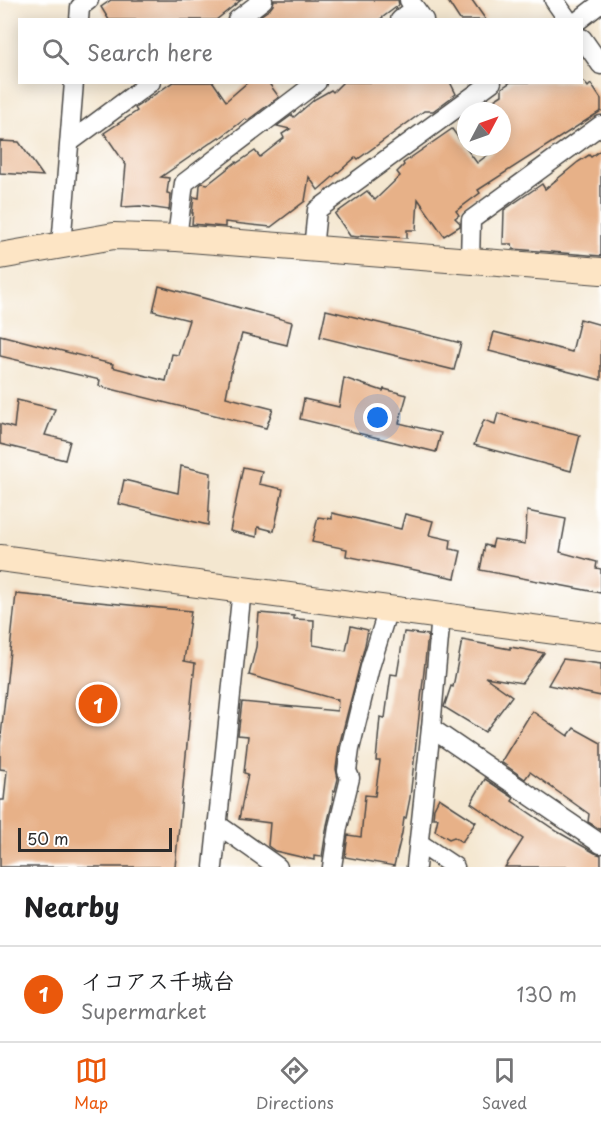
<!DOCTYPE html>
<html lang="en">
<head>
<meta charset="utf-8">
<style>
	:root { --surface:#fff; --page:#f6f6f6; --text:#202124; --muted:#757577; --line:#e0e0e0; --accent:#ea580c }
	body { margin:0; font-family:"Playpen Sans","Klee One",sans-serif; background:var(--page); color:var(--text) }
	.compass { position:absolute; left:457px; top:102px; width:54px; height:54px; border-radius:50%; background:var(--surface); box-shadow:0 3px 15px #0003; rotate:49deg }
	.scale { position:absolute; left:18px; bottom:15px; width:154px; box-sizing:border-box; padding-left:6px; border:3px solid #2b2b2b; border-top:0; font-size:16px; line-height:21px; white-space:nowrap; color:#2b2b2b; -webkit-text-stroke:4px #fff; paint-order:stroke }
	.you { position:absolute; left:378px; top:418px; width:21px; height:21px; margin:-15px; border:4px solid #fff; border-radius:50%; background:#1a73e8; box-shadow:0 0 0 9px #1a73e833 }
	.badge { display:grid; place-items:center; width:39px; height:39px; border-radius:50%; background:var(--accent); color:#fff; font-size:20px; font-weight:700 }
	.pin { position:absolute; translate:-50% -50%; border:3px solid #fff; box-shadow:0 2px 6px #0006 }
	.list { margin:0; padding:0; list-style:none }
	h2 { display:flex; justify-content:space-between; align-items:center; height:78px; margin:0; padding:0 24px; font-size:26px }
	h2 small { font-size:20px; font-weight:400; color:var(--muted) }
	.list li { display:grid; grid-template-columns:39px 1fr auto; gap:18px; align-items:center; box-sizing:border-box; height:96px; padding:0 24px; border-top:2px solid var(--line) }
	.list b { display:block; font-size:22px; white-space:nowrap }
	.list p { margin:0; font-size:20px; white-space:nowrap; color:var(--muted) }
	.list em { font-size:20px; font-style:normal; color:var(--muted) }
	.icon { flex:none; width:33px; height:33px; fill:none; stroke:currentColor; stroke-width:2; stroke-linecap:round; stroke-linejoin:round }
	.map { position:relative; flex:none; width:601px; height:867px; overflow:hidden }
	.search { position:absolute; background:var(--surface); box-shadow:0 3px 15px #0003; left:18px; right:18px; top:18px; height:66px; display:flex; align-items:center; gap:15px; box-sizing:border-box; padding:0 21px; border-radius:0px; color:var(--muted); font-size:22px }
	.sheet { height:174px; background:var(--surface) }
	nav { display:flex; justify-content:space-around; align-items:center; box-sizing:border-box; height:84px; border-top:2px solid var(--line); background:var(--surface); font-size:16px; color:var(--muted) }
	nav a { display:grid; justify-items:center; gap:3px }
	nav .on { color:var(--accent) }
	.map>svg:first-child { display:block }
</style>
</head>
<body>
<div class="map">
<svg width="601" height="867" viewBox="0 0 601 867">
	<rect width="100%" height="100%" fill="#fff"/>
	<filter id="ink" filterUnits="userSpaceOnUse"><feTurbulence type="fractalNoise" baseFrequency=".0167" numOctaves="2"/><feDisplacementMap in="SourceGraphic" scale="12" xChannelSelector="R" yChannelSelector="G"/><feConvolveMatrix kernelMatrix="1 2 1 2 8 2 1 2 1" color-interpolation-filters="sRGB"/></filter>
	<filter id="wash" filterUnits="userSpaceOnUse"><feTurbulence type="fractalNoise" baseFrequency=".008" numOctaves="4" result="noise"/><feDisplacementMap in="SourceGraphic" scale="24" xChannelSelector="R" yChannelSelector="G"/><feGaussianBlur stdDeviation="1.35" result="paint"/><feColorMatrix in="noise" values="0 0 0 0 0 0 0 0 0 0 0 0 0 0 0 0 0 1.4 0 .05"/><feComposite in="paint" operator="in"/></filter>
	<g filter="url(#wash)">
		<rect width="100%" height="100%" fill="#f4e7d0"/>
		<g id="blocks">
			<g fill="#e7b188">
				<polygon points="111,0 241,0 216,20 109,20 101,7"/>
				<polygon points="274,0 398,0 399,5 379,20 262,20 260,16 270,9 273,5"/>
				<polygon points="447,0 472,0 486,20 460,20"/>
				<polygon points="173,82 213,82 226,101 248,82 268,82 279,97 248,120 245,119 220,138 219,137 161,177 169,178 167,193 171,194 169,210 140,206 122,207 126,165 104,133 137,111 135,108"/>
				<polygon points="343,82 450,82 456,94 433,111 424,111 358,159 356,157 318,190 309,177 305,201 271,227 225,222 225,227 192,224 193,213 192,213 194,197 199,198 200,185 202,183 208,184 236,162 237,163 255,151 260,157 284,138 282,134 290,129 277,126 292,115 294,117 315,99 331,90 333,92"/>
				<polygon points="511,82 584,82 588,87 591,84 601,99 601,111 478,190 480,193 456,211 459,215 455,218 460,223 460,226 444,236 418,199 416,230 407,230 407,238 361,235 358,237 350,236 335,214 367,191 375,200 400,176 397,172 404,165 403,163 452,129 477,163 498,147 502,147 502,111 477,111 502,95 502,88"/>
				<polygon points="0,141 19,142 43,176 0,173"/>
				<polygon points="601,150 601,256 513,249 512,244 503,244 504,210 542,184 545,189 578,162 589,155 591,157"/>
				<polygon points="159,286 292,322 287,345 242,334 232,367 226,397 273,409 266,428 99,386 100,380 0,356 0,335 90,358 90,359 113,364 112,367 166,381 172,354 178,355 189,320 153,311"/>
				<polygon points="326,310 461,343 454,370 320,337"/>
				<polygon points="580,319 601,325 601,380 489,351 494,332 572,352"/>
				<polygon points="344,378 383,391 384,389 407,395 399,423 441,433 436,452 300,419 304,399 339,407"/>
				<polygon points="17,400 55,409 45,435 70,441 65,460 0,444 0,424 14,428"/>
				<polygon points="498,413 512,418 580,435 571,471 474,445 484,420 495,424"/>
				<polygon points="181,466 211,473 208,525 119,504 124,480 178,493"/>
				<polygon points="243,467 262,471 259,484 283,489 274,531 258,527 257,537 230,531"/>
				<polygon points="527,511 566,519 560,552 597,562 596,568 601,569 601,593 480,570 485,545 492,547 494,539 525,544"/>
				<polygon points="332,513 401,529 405,514 433,521 429,535 451,540 450,549 461,551 455,578 346,556 347,549 312,542 318,517 332,519"/>
				<polygon points="16,594 191,611 184,661 195,663 175,867 0,867 0,800 4,800 7,770 0,769 0,745"/>
				<polygon points="259,613 294,616 294,619 314,620 313,645 346,651 351,626 368,630 365,645 339,746 336,769 338,779 335,791 333,791 332,804 327,825 322,857 314,856 314,860 275,851 268,846 270,823 239,819 248,774 244,773 248,736 238,735 242,702 337,711 338,700 249,675 256,647"/>
				<polygon points="404,632 428,635 410,798 406,818 404,818 402,833 394,866 345,857 348,835 361,837 365,795 375,796 380,761 376,761 380,717 385,718 391,674 397,675"/>
				<polygon points="462,640 510,649 510,647 544,653 522,683 485,677 512,696 485,732 444,707 451,686 453,687"/>
				<polygon points="563,659 601,664 601,696 548,685"/>
				<polygon points="532,711 568,736 574,728 601,743 601,830 588,822 589,814 530,772 525,779 501,762"/>
				<polygon points="485,779 514,798 512,801 558,832 595,853 601,855 601,867 505,867 523,839 471,803"/>
				<polygon points="439,798 476,822 462,842 454,837 449,839 435,831 438,818 433,818 434,808"/>
			</g>
		</g>
	</g>
	<g filter="url(#ink)">
		<use href="#blocks" fill-opacity="0" stroke="#494744" stroke-width="1.5"/>
		<g fill="none" stroke-linecap="round" stroke-linejoin="round">
			<g stroke="#494744" stroke-width="21">
				<g id="street">
					<polyline points="409,0 424,20"/>
					<polyline points="554,0 568,20"/>
					<polyline points="79,20 80,7 89,0"/>
					<polyline points="237,20 263,0"/>
					<polyline points="400,20 415,8"/>
					<polyline points="579,20 601,3"/>
					<polyline points="582,38 601,65"/>
					<polyline points="70,142 151,82"/>
					<polyline points="177,238 184,183 317,82"/>
					<polyline points="61,246 74,82"/>
					<polyline points="313,249 317,210 492,82"/>
					<polyline points="470,261 471,220 601,125"/>
					<polyline points="431,728 601,844"/>
					<polyline points="217,824 278,867"/>
					<polyline points="419,843 455,867"/>
					<polyline points="213,867 242,589"/>
					<polyline points="332,867 338,827 350,778 347,771 350,749 370,667 388,609"/>
					<polyline points="416,867 431,728 441,615"/>
				</g>
			</g>
			<g stroke="#494744" stroke-width="28">
				<g id="secondary">
					<polyline points="0,256 114,236 177,238 601,271"/>
					<polyline points="0,558 601,637"/>
				</g>
			</g>
			<use href="#street" stroke="#fff" stroke-width="18"/>
			<use href="#secondary" stroke="#fde5c5" stroke-width="26"/>
		</g>
	</g>
</svg>
<svg class="compass" viewBox="-18 -18 36 36"><path d="M0-13l5 13h-10z" fill="#e53935"/><path d="M0 13l5-13h-10z" fill="#757577"/></svg>
<div class="scale">50 m</div>
<div class="you"></div>
<div class="pin badge" style="left:98px;top:704px">1</div>
<div class="search"><svg class="icon" aria-label="search" viewBox="0 0 24 24"><circle cx="10" cy="10" r="6"/><path d="M15 15l6 6"/></svg>Search here</div>
</div>
<section class="sheet">
<h2>Nearby<small></small></h2>
<ul class="list">
<li><span class="badge">1</span><div><b>イコアス千城台</b><p>Supermarket</p></div><em>130 m</em></li>
</ul>
</section>
<nav>
<a class="on"><svg class="icon" aria-label="map" viewBox="0 0 24 24"><path d="M3 6l6-2 6 2 6-2v14l-6 2-6-2-6 2zM9 4v14M15 6v14"/></svg>Map</a>
<a><svg class="icon" aria-label="directions" viewBox="0 0 24 24"><path d="M12 3l9 9-9 9-9-9zM9 14v-3h6M13 9l2 2-2 2"/></svg>Directions</a>
<a><svg class="icon" aria-label="saved" viewBox="0 0 24 24"><path d="M7 4h10v16l-5-4-5 4z"/></svg>Saved</a>
</nav>
</body>
</html>
